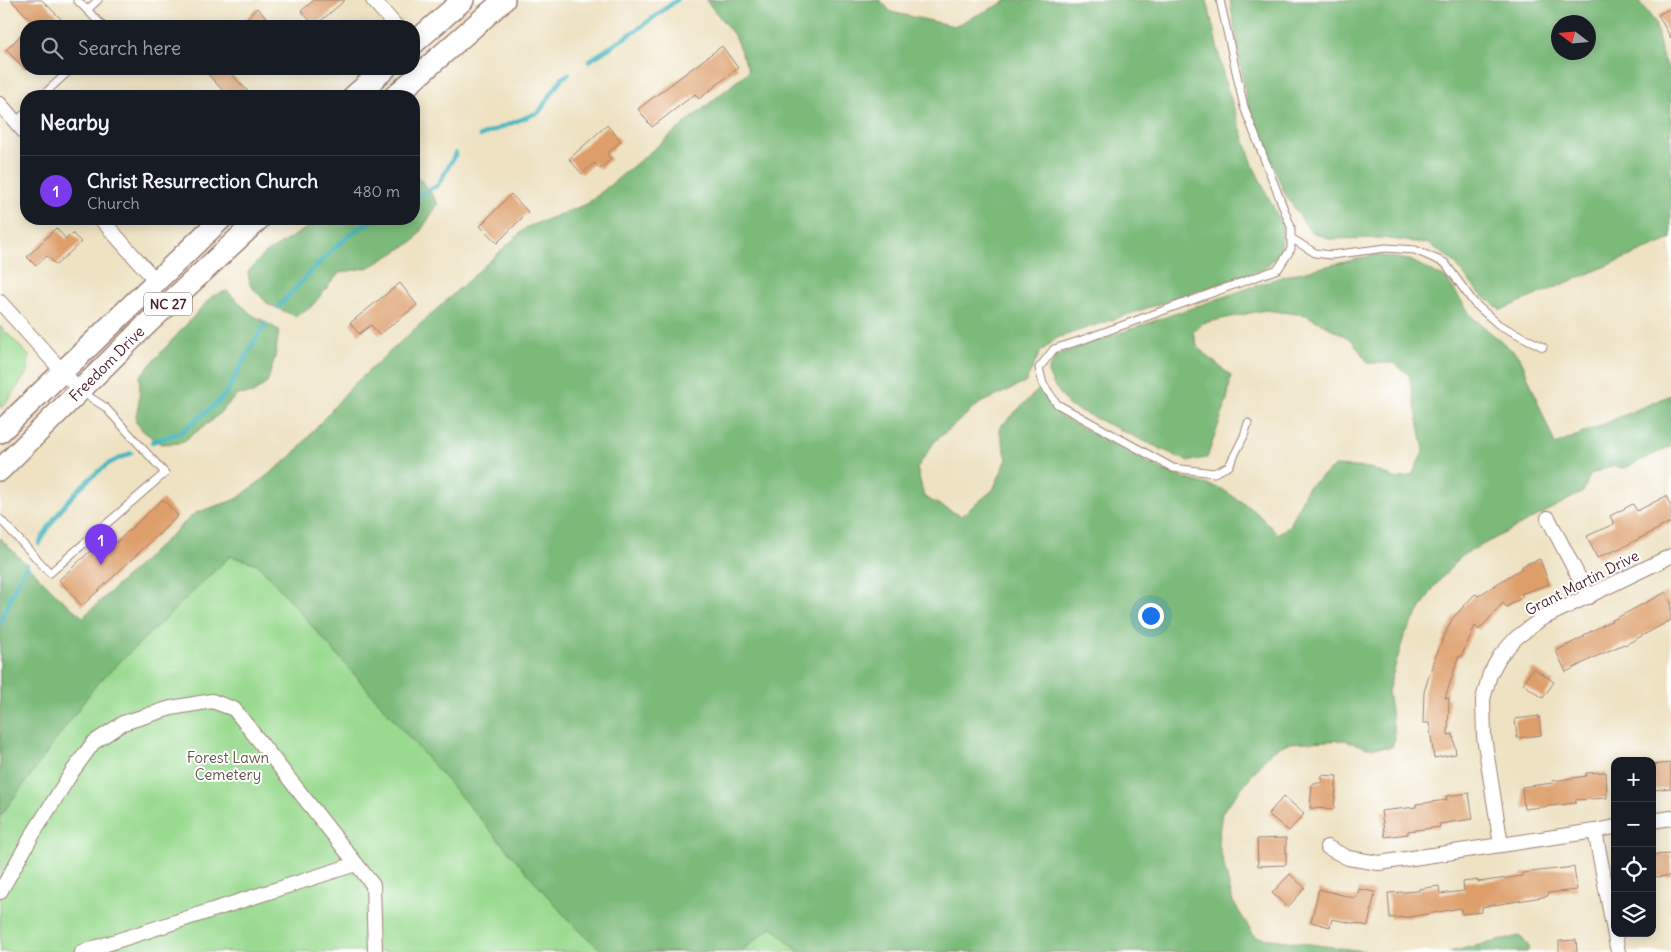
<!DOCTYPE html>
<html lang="en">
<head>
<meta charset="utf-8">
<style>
	:root { --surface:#171b24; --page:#242831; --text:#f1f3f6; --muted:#9ea1a6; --line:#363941; --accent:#7c3aed }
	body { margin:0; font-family:Delius,sans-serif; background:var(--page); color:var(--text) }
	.controls { position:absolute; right:15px; bottom:15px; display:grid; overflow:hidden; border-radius:10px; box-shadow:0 2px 12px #0003 }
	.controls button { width:45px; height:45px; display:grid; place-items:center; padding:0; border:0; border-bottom:1px solid var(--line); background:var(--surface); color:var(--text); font:25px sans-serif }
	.compass { position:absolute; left:1551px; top:15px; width:45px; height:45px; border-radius:50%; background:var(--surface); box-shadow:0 2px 12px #0003; rotate:286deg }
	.you { position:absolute; left:1150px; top:615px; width:18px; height:18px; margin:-12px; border:4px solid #fff; border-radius:50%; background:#1a73e8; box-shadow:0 0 0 8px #1a73e833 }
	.badge { display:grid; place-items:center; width:32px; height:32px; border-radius:50%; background:var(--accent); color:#fff; font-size:16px; font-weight:700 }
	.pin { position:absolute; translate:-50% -41px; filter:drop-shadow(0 1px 2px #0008) }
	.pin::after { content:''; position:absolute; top:26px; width:18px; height:15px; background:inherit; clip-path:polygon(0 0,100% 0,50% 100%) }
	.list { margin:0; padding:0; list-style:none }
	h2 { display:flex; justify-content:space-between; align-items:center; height:65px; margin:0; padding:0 20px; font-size:21px }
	h2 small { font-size:16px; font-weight:400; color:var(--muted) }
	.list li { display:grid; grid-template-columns:32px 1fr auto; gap:15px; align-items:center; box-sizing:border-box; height:70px; padding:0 20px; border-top:1px solid var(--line) }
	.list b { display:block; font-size:19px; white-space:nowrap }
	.list p { margin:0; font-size:16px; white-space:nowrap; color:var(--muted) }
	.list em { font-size:16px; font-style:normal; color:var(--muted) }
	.icon { flex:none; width:28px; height:28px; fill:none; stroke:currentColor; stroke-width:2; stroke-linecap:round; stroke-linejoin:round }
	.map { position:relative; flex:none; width:1671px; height:952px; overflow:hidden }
	.search { position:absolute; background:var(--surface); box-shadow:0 2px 12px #0003; left:20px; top:20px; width:400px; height:55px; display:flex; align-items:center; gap:12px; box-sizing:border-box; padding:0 18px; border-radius:20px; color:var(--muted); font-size:19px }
	.panel { position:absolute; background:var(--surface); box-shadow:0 2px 12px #0003; left:20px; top:90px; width:400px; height:135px; border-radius:20px }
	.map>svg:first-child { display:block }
</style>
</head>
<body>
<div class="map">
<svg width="1671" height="952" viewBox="0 0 1671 952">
	<rect width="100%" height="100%" fill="#fff"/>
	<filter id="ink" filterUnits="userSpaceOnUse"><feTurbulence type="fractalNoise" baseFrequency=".02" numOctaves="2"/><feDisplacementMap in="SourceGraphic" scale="10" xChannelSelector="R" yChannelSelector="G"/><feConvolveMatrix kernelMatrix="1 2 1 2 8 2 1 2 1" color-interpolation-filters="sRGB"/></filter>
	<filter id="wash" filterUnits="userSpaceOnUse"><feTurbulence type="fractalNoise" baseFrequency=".0096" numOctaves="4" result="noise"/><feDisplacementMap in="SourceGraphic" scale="20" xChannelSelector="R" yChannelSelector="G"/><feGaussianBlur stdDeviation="1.12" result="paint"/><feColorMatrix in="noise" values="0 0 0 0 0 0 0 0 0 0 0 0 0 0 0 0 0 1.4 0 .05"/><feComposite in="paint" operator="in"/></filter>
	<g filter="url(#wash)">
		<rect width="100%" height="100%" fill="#eee2c3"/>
		<g fill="#9ada90" stroke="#727c5e">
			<polygon points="0,326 29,356 28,371 7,402 0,408"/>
			<polygon points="246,500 996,592 1212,952 0,952 0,578 73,656"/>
		</g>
		<g fill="#7bba7a" stroke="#626c52" fill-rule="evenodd">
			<polygon points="706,0 880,0 891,12 954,26 1005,2 1006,0 1207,0 1225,82 1254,168 1282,225 1281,251 1264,269 1057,338 1040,352 1026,382 979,404 935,441 917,468 924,497 961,516 993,490 1007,459 999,428 1039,389 1059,416 1146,462 1183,478 1222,489 1256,512 1277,534 1290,526 1307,488 1335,466 1370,468 1397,479 1412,475 1424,450 1409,375 1394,363 1368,363 1352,340 1306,315 1265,310 1203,323 1193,332 1198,348 1231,376 1227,400 1207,458 1187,461 1069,406 1053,384 1048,372 1056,355 1284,276 1375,255 1410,260 1447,279 1472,317 1520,357 1555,445 1671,395 1671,446 1625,468 1609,466 1590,475 1583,492 1461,556 1434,587 1404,636 1388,691 1395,738 1392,747 1367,748 1345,740 1288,743 1271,751 1222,812 1218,841 1233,902 1255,937 1371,952 799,952 772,927 740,952 603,952 571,923 258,564 230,556 96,685 0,817 0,538 62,600 83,617 195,513 237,499 292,456 351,387 527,227 587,204 749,71 734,35"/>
			<path d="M1230,0H1638L1655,22L1663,59L1671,72V239L1501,310L1478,292L1453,261L1430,244L1382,238L1329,239L1310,231L1285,194L1246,99ZM1588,22V52H1558V22Z"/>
			<polygon points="414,173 424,183 438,204 414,241 370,267 339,273 311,307 295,316 268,304 250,285 248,272 263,255 321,219 414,219"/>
			<polygon points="227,291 251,314 279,330 275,357 267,383 253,393 237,395 214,419 181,443 161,444 143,431 135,421 139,402 140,376 212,296"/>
			<polygon points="1520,936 1529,947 1527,952 1448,952"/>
		</g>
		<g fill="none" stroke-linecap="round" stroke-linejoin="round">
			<g stroke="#47b6bf" stroke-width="4.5">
				<polyline points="589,61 638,29 677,0"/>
				<polyline points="480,136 539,112 562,78 569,74"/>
				<polyline points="414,199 438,185 456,153"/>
				<path d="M279,306C307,277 339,236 376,219"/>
				<polyline points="152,442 181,432 215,405 227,392 255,340 266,324"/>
				<path d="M39,544C55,514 79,485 107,465C114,460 123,457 131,453"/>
				<polyline points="0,623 17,583 27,565"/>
			</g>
		</g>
		<g id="blocks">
			<g fill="#dd9e6a">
				<polygon points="11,0 42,0 68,26 37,26"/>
				<polygon points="314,0 345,0 315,26 301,11"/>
				<polygon points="257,8 274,26 238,26"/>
				<polygon points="1671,8 1671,38 1658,15"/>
				<polygon points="26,30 26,70 6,50"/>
				<polygon points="722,46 738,68 699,99 695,94 652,127 638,109"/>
				<polygon points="203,69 227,69 252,96 228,96"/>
				<polygon points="607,125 621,141 607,154 611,159 600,169 594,163 582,174 569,159"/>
				<polygon points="511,194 528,212 497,243 480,226"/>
				<polygon points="56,228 66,239 72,233 81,242 56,265 47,256 36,266 27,257"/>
				<polygon points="400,283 417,305 379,335 371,325 359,334 350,323"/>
				<polygon points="1666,496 1671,506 1671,522 1625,546 1597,558 1587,536 1614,524 1610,516 1633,504 1637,511"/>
				<polygon points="163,499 178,516 82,606 59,580 102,540 109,549"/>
				<polygon points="1540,559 1549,584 1521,594 1523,597 1506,607 1503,603 1479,630 1475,626 1461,657 1459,656 1445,698 1449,698 1448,735 1453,734 1456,754 1434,758 1429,723 1423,723 1424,692 1434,660 1452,619 1475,594 1478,596 1522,568 1522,566"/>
				<polygon points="1666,592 1671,603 1671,620 1625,645 1624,644 1595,657 1566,672 1556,651 1585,636 1584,635"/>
				<polygon points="1533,668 1554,682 1543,698 1523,684"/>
				<polygon points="1539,716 1541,735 1517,738 1515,719"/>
				<polygon points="1671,763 1671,788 1654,790 1652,765"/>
				<polygon points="1606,772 1607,798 1575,800 1576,803 1524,809 1522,787 1553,783 1552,781 1586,776 1586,773"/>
				<polygon points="1322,775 1337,776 1334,809 1310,808 1312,783 1322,783"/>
				<polygon points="1469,793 1473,819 1439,824 1440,827 1408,831 1408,834 1385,837 1381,811 1416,807 1416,804 1447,800 1446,796"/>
				<polygon points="1284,796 1304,814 1289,831 1268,814"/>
				<polygon points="1286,838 1286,865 1258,866 1257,839"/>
				<polygon points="1671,854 1671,876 1652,877 1652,855"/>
				<polygon points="1574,867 1577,890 1548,893 1548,896 1482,907 1482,912 1462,914 1461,908 1410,917 1390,918 1388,893 1419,891 1419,889 1439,886 1440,894 1464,891 1463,882 1478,880 1478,882 1522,876 1522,873"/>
				<polygon points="1290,874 1305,888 1288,907 1272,893"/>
				<polygon points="1319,889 1354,898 1354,897 1357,897 1359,889 1375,892 1368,926 1332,919 1330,927 1311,922"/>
				<polygon points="1576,940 1577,952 1559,952 1559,941"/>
			</g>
		</g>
	</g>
	<g filter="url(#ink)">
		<use href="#blocks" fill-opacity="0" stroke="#9c8077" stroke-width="1"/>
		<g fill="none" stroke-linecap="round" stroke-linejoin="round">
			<g stroke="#9c8077" stroke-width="9">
				<g id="service">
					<polyline points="77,0 101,24 100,26"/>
					<polyline points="1220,0 1244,107 1291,227 1291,249 1278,269 1082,340 1054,349 1039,368 1043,384 1057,404 1173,468 1214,473 1229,466 1244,436 1248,423"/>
					<polyline points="87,10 98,0"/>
					<polyline points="42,96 71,69"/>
					<polyline points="16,122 26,112"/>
					<polyline points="1291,238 1315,253 1331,255 1386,248 1415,250 1445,263 1474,303 1499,325 1543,347"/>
					<polyline points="0,519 50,573 165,473 105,407 82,392"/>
				</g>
			</g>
			<g stroke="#9c8077" stroke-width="16">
				<g id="minor">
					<polyline points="373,0 396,26"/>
					<polyline points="0,104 26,134"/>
					<polyline points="101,219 156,281"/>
					<polyline points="0,302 80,391"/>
					<polyline points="1548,518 1589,597"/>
					<polyline points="1652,821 1671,818"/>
					<polyline points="1595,831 1615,827"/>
					<polyline points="1501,845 1484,737 1483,699 1490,674 1500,656 1516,638 1541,619 1671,556"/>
					<polyline points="1327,847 1348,858 1379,863 1595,831 1618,952"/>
					<polyline points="0,892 33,834 72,772 93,743 123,723 171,708 212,701 234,709 373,885 375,952"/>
					<polyline points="82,952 356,864"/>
				</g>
			</g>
			<g stroke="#9c8077" stroke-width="24">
				<g id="primary">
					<polyline points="414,43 463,0"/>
					<polyline points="354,96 385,69"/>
					<polyline points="395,96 504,0"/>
					<polyline points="0,432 221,219"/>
					<polyline points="0,470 147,324 259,219"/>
				</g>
			</g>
			<use href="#service" stroke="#fff" stroke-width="7"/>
			<use href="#minor" stroke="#fff" stroke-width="14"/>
			<use href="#primary" stroke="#fff" stroke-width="21"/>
		</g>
	</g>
	<g text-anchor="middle" stroke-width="4" stroke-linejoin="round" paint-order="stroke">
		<rect fill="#fff" stroke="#80626b" stroke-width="1" x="144" y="292.5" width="48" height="23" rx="4"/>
		<g font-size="14" font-weight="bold" fill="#4a1f2b">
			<text x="168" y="309">NC 27</text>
		</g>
		<g font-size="15" fill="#4a1f2b" stroke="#fff">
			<text transform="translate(107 364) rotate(-45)" y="5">Freedom Drive</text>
			<text transform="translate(1582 583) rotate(-27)" y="5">Grant Martin Drive</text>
		</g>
		<g font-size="15" fill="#625749" stroke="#fff">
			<text x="228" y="763">Forest Lawn<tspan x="228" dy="17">Cemetery</tspan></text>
		</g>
	</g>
</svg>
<div class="controls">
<button>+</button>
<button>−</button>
<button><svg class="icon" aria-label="locate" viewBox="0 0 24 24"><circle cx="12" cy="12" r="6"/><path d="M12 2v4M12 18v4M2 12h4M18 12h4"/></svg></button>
<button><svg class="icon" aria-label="layers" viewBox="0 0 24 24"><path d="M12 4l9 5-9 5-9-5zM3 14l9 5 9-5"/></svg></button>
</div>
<svg class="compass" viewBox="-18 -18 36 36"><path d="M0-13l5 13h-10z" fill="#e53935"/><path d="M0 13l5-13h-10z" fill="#9ea1a6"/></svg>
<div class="you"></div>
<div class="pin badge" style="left:101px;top:565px">1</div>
<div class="search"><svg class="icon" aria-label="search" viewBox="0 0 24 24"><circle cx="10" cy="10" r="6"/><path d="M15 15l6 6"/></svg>Search here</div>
<section class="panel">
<h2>Nearby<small></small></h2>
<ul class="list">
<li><span class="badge">1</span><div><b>Christ Resurrection Church</b><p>Church</p></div><em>480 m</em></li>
</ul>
</section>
</div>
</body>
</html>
